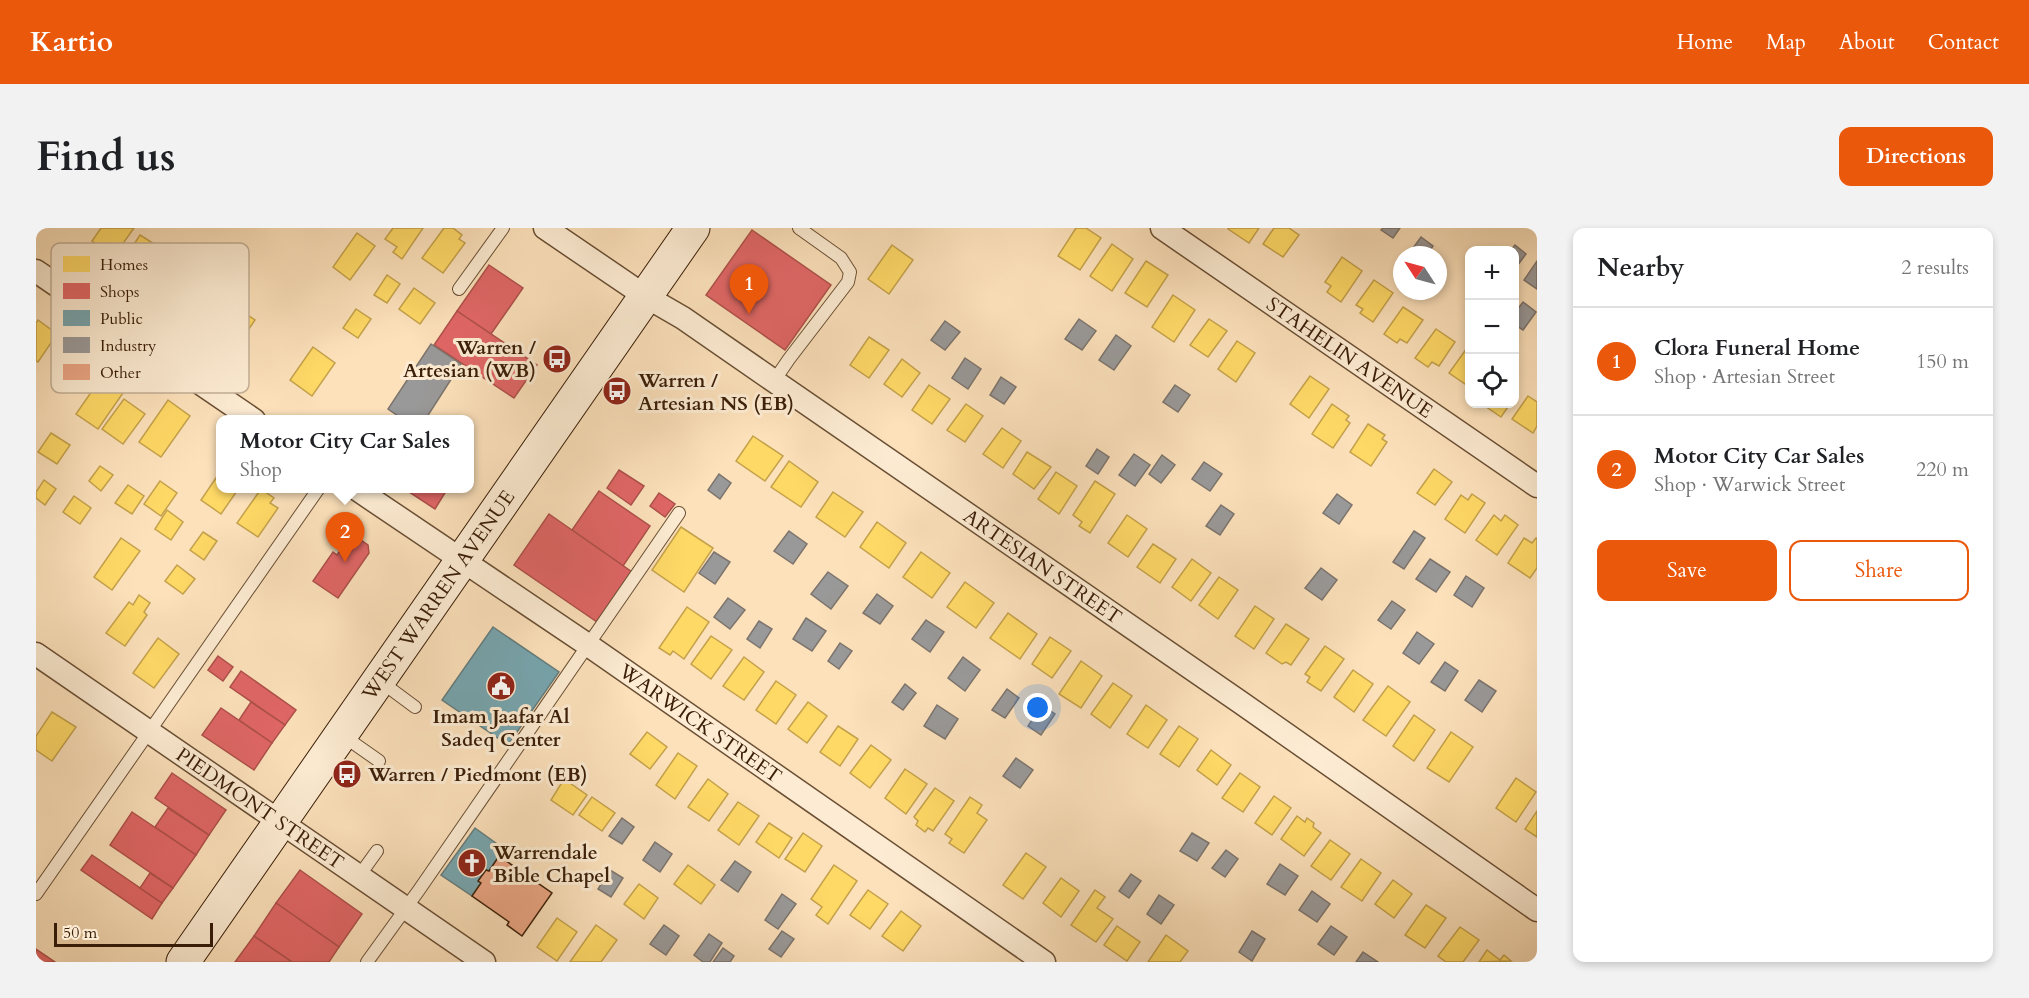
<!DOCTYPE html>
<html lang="en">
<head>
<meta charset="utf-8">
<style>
	:root { --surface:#fff; --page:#f2f2f2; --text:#202124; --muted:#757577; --line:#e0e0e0; --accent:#ea580c }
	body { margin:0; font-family:Cardo,serif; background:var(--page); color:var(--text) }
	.controls { position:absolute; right:18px; top:18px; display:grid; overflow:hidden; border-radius:12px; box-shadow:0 3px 9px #0003 }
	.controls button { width:54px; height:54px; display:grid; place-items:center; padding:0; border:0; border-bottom:2px solid var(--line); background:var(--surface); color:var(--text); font:30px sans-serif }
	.compass { position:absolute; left:1357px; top:18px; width:54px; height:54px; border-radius:50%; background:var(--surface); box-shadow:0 3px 9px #0003; rotate:306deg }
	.scale { position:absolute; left:18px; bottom:15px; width:159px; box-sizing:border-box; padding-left:6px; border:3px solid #3a1e07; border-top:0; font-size:16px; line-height:21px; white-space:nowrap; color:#3a1e07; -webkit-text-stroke:4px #fdecd3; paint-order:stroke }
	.you { position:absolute; left:1002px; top:480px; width:21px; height:21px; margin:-15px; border:4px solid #fff; border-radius:50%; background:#1a73e8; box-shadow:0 0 0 9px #1a73e833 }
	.badge { display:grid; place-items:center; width:39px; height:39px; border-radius:50%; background:var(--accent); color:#fff; font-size:20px; font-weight:700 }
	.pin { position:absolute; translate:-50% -50px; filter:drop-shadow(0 2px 3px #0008) }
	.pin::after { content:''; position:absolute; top:32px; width:21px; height:18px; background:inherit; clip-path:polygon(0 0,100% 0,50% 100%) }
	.popup { position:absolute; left:180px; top:187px; width:258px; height:78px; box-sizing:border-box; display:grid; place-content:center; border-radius:12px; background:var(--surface); filter:drop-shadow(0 2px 4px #0005); font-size:20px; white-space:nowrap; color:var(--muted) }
	.popup b { font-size:22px; color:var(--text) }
	.popup::after { content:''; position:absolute; left:50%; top:100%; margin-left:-12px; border:12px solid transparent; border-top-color:var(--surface) }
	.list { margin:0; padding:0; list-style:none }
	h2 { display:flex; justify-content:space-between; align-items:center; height:78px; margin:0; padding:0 24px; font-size:26px }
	h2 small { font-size:20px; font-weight:400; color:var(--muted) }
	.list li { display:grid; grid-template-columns:39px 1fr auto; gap:18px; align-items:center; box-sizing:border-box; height:108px; padding:0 24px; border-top:2px solid var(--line) }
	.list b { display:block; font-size:22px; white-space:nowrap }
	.list p { margin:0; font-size:20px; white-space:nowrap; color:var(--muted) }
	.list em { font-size:20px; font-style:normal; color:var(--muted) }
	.actions { display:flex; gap:12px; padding:18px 24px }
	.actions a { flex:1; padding:14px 0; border:2px solid var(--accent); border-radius:12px; text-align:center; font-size:21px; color:var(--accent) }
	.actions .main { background:var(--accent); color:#fff }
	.icon { flex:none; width:33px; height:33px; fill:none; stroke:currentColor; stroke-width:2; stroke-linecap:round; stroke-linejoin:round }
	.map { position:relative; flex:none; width:1501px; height:734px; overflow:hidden; border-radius:12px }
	header { display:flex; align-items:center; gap:36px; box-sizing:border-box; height:84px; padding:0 30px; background:var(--accent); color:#fff }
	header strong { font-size:28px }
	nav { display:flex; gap:33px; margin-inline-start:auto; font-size:21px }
	.intro { display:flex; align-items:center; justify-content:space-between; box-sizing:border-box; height:144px; padding:0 36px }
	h1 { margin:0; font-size:42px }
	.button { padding:15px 27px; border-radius:12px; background:var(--accent); color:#fff; font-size:21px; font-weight:700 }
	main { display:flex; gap:36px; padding:0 36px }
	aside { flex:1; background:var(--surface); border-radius:12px; box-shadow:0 3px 9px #0003 }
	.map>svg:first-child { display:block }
</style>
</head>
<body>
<header>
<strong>Kartio</strong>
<nav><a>Home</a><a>Map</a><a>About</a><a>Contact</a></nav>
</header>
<div class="intro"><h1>Find us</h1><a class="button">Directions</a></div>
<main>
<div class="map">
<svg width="1501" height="734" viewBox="0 0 1501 734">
	<rect width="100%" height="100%" fill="#fce1bb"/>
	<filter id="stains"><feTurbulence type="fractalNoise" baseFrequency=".00333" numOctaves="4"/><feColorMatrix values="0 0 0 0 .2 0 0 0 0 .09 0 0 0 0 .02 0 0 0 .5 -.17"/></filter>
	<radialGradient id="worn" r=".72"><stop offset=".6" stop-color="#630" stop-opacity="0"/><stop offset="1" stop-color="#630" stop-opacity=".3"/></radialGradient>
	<g fill="#ffd966" stroke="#c4a14a" stroke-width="1.5">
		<polygon points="65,0 98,0 78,28 56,13"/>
		<polygon points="357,0 387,0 366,31 357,24 361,19 349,11"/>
		<polygon points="408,0 417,0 426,7 423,11 429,15 407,45 386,30"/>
		<polygon points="1040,0 1050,0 1065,10 1044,42 1022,28"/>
		<polygon points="1193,0 1223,0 1213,15 1192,1"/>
		<polygon points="1238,0 1253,0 1263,7 1247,29 1227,16"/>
		<polygon points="321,5 339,18 314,52 297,39"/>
		<polygon points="104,7 126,21 109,47 87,33"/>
		<polygon points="1076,16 1097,31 1076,63 1054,48"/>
		<polygon points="856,17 877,32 853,66 832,51"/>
		<polygon points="1306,29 1326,43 1305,74 1291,64 1295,58 1289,54"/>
		<polygon points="1110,33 1132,47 1111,79 1089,65"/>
		<polygon points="351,47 364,56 351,75 338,67"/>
		<polygon points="172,50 193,65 169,100 148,85"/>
		<polygon points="1338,52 1357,65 1337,94 1324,85 1327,81 1320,77"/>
		<polygon points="378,60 399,75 384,96 363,81"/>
		<polygon points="1137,67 1159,82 1138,114 1116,99"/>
		<polygon points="197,77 219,92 195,128 173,114"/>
		<polygon points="1367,79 1387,92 1371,115 1364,111 1361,115 1348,106"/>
		<polygon points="320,81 335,91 322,110 307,100"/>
		<polygon points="1173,91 1191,103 1172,129 1154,117"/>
		<polygon points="2,92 21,106 2,134 0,133 0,95"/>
		<polygon points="1400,101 1419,114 1403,138 1396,134 1392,139 1379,130"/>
		<polygon points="833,109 853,122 833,150 814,137"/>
		<polygon points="1201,113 1219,125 1200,154 1182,141"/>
		<polygon points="277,119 299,135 276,168 254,152"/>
		<polygon points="1431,120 1434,122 1434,156 1432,158 1413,145"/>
		<polygon points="866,131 884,145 866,169 848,156"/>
		<polygon points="74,137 96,152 62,201 40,186"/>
		<polygon points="1274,148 1293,161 1273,190 1254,176"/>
		<polygon points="893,157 914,171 896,196 876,182"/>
		<polygon points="1492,168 1501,174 1501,198 1497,205 1476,191"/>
		<polygon points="88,171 109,186 87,216 66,201"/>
		<polygon points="132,172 154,188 125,229 103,214"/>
		<polygon points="930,176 947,188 929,214 911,202"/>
		<polygon points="1296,176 1313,188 1310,192 1314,195 1297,220 1276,206"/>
		<polygon points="1446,176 1474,176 1465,189"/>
		<polygon points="1332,196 1349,207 1346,211 1351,214 1335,238 1314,224"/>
		<polygon points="966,200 985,213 967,240 947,226"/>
		<polygon points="15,205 34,217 21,236 2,224"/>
		<polygon points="717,208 747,228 729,253 700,233"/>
		<polygon points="991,224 1015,239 998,261 977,246"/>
		<polygon points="753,233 782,254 765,279 735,259"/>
		<polygon points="64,238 77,247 65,263 53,253"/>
		<polygon points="1398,241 1416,254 1399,277 1381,265"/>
		<polygon points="184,244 184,260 203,260 185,286 165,272"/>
		<polygon points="1020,244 1041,258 1023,286 1002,271"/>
		<polygon points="8,252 20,261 9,277 0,270 0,264"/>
		<polygon points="124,253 141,265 125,288 108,276"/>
		<polygon points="1059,253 1079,266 1054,305 1043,298 1046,294 1037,287"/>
		<polygon points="92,257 108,268 96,286 79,275"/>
		<polygon points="225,261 238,270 234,275 242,280 222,309 201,295"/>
		<polygon points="797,264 827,284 809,309 780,289"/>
		<polygon points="1436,266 1449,275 1429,305 1409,291 1425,267 1432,272"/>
		<polygon points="38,268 55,280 44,296 27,284"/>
		<polygon points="131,282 147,294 135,312 119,301"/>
		<polygon points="1091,287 1111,301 1092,329 1072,315"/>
		<polygon points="1458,287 1465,293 1469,287 1482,297 1461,327 1440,312"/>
		<polygon points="841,294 870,315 853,340 824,319"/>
		<polygon points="645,299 677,320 648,364 616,342"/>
		<polygon points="167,304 181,313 168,332 154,322"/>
		<polygon points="85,310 104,323 76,362 58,349"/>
		<polygon points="1488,310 1496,315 1500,310 1501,310 1501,340 1494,350 1472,335"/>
		<polygon points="1117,316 1140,331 1124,355 1101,339"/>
		<polygon points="885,324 914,345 896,370 867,349"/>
		<polygon points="1156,331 1175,345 1155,373 1136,359"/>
		<polygon points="141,337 159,351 147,366 129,353"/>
		<polygon points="1183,349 1202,362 1182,391 1163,377"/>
		<polygon points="929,354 958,375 940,400 911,379"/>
		<polygon points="103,367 114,375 108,384 111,387 89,418 70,405 93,374 97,377"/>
		<polygon points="1219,378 1238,391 1218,421 1199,408"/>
		<polygon points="651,379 673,394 648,431 637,423 634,427 623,420"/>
		<polygon points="972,385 1001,406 984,431 954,410"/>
		<polygon points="1250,396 1273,411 1255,437 1250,434 1246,436 1230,425"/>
		<polygon points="675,408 696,422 675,451 655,436"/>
		<polygon points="1014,409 1035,423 1016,450 996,436"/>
		<polygon points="122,410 143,426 118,460 97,445"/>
		<polygon points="1289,418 1308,431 1285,463 1271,454 1274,449 1269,446"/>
		<polygon points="708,429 728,444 708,472 687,458"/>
		<polygon points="1045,433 1066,448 1045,480 1023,466"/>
		<polygon points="1317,442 1337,456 1318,484 1298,469"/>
		<polygon points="740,453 760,467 740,496 720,482"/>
		<polygon points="1077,455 1096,468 1074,500 1055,486"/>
		<polygon points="1352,458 1374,474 1350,508 1327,492"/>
		<polygon points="772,474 791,488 771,515 752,501"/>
		<polygon points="1110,477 1131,492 1112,520 1091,506"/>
		<polygon points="16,484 40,499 16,533 0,522 0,508"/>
		<polygon points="1378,487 1399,502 1378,533 1357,518"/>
		<polygon points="802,498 822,511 804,538 784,524"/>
		<polygon points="1143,498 1162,511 1143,539 1124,526"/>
		<polygon points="611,504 631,519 614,541 594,526"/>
		<polygon points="1415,504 1437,519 1413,554 1391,540"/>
		<polygon points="835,517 855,532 834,560 814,545"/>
		<polygon points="1175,522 1195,537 1181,557 1161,542"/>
		<polygon points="642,525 661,538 639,571 620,557"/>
		<polygon points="869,541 891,556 870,586 849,570"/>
		<polygon points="1204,545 1224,559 1207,584 1186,570"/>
		<polygon points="1480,550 1500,564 1480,594 1460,580"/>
		<polygon points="528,551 551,567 537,587 515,572"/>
		<polygon points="672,551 692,566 673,593 652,579"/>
		<polygon points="899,560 918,573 897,603 892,600 889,604 880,597 882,593 878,589"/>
		<polygon points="1238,568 1255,580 1236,607 1219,595"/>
		<polygon points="556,569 579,585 566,603 543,587"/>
		<polygon points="934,569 946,577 941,585 951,592 928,625 913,615 916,611 909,606"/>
		<polygon points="702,574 723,588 703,617 682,602"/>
		<polygon points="1501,583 1501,609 1489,601"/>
		<polygon points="1261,588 1269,594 1271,590 1278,595 1277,599 1285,605 1268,628 1245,611"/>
		<polygon points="733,595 756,610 743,630 720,614"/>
		<polygon points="767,605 786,618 769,644 749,631"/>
		<polygon points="1294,612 1314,626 1295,652 1275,638"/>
		<polygon points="990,625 1010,639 987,671 967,657"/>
		<polygon points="1325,631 1345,645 1326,673 1305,659"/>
		<polygon points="652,637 679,657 665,676 638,656"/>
		<polygon points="798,637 821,653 792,696 780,687 786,679 775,671"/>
		<polygon points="1025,650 1043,663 1025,689 1007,675"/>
		<polygon points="1357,652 1376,666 1358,690 1339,676"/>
		<polygon points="603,656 622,670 608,691 588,676"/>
		<polygon points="832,662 852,676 834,701 814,687"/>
		<polygon points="1059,662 1069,669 1061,680 1077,691 1060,714 1035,697"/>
		<polygon points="1390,677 1410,690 1389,720 1369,707"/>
		<polygon points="865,683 885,698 867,723 846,708"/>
		<polygon points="521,690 541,704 521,733 501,719"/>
		<polygon points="560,697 581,712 565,734 534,734"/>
		<polygon points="1081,698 1104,714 1091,733 1068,717"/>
		<polygon points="1424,699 1443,712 1427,734 1410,734 1402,728"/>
		<polygon points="1130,707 1152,723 1144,734 1112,734"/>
		<polygon points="1451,722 1464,732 1468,727 1475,733 1443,734"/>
	</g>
	<g fill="#e06666" stroke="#ae504a" stroke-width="1.5">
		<polygon points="716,2 795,57 749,122 670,67"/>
		<polygon points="453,37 487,60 455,106 421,83"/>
		<polygon points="421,83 501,137 478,170 398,117"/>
		<polygon points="583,242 608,258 595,277 571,260"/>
		<polygon points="367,260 412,260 399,281"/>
		<polygon points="563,263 614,298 587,338 536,302"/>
		<polygon points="623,265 639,276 629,289 614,278"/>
		<polygon points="513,286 596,344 561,394 478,337"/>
		<polygon points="316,306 332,317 333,325 302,370 277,353 297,324 301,327"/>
		<polygon points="182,428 197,439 187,453 172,442"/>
		<polygon points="205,443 260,482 249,497 194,459"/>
		<polygon points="215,474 249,497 236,515 203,492"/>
		<polygon points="185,480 236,515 218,542 166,507"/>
		<polygon points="136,545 190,582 173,607 119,570"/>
		<polygon points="132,580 173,607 160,627 119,599"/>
		<polygon points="96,584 160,627 137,660 74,617"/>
		<polygon points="56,627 126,675 116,691 45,642"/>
		<polygon points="264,642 326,686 303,719 240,675"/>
		<polygon points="114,645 137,660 126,675 104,660"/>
		<polygon points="240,675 303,719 293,734 256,734 218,708"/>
		<polygon points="218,708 256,734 199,734"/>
		<polygon points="0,721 19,734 0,734"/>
	</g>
	<g fill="#76a5af" stroke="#647c7d" stroke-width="1.5">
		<polygon points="457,399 523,444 472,517 406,472"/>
		<polygon points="439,600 468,621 453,643 450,642 442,653 445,655 436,668 405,647"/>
	</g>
	<g fill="#999" stroke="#7c746d" stroke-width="1.5">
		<polygon points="1347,0 1364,0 1357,10 1345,2"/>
		<polygon points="1385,9 1397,18 1391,27 1372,27"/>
		<polygon points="1479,17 1490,26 1478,42 1478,22 1475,22"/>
		<polygon points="1501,33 1501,61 1488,52"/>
		<polygon points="1487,74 1500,84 1487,102 1478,96 1478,86"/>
		<polygon points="1043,91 1060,103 1046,122 1029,111"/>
		<polygon points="909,93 924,104 909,122 895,112"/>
		<polygon points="1080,107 1095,118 1078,142 1063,132"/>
		<polygon points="395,116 425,136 389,192 368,192 352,181"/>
		<polygon points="929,130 945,141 932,161 916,150"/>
		<polygon points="965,149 980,159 968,176 954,167"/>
		<polygon points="1139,157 1154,167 1142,184 1127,174"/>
		<polygon points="1061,221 1073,229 1062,246 1050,238"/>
		<polygon points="1098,226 1114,237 1099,258 1083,247"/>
		<polygon points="1126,227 1139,237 1125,255 1113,246"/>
		<polygon points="1168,234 1186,246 1174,263 1156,251"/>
		<polygon points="683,246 695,255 684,271 672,262"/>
		<polygon points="1301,266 1316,277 1303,296 1287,285"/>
		<polygon points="1185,277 1198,286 1184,307 1170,298"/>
		<polygon points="753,303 771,316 757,336 738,323"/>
		<polygon points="1378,303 1389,310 1368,341 1357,334"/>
		<polygon points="678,324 694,334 679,356 663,345"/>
		<polygon points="1394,331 1414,344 1400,364 1380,351"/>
		<polygon points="1285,340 1301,352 1286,372 1269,360"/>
		<polygon points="792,344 812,358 795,381 775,366"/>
		<polygon points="1430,348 1448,360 1436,379 1418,367"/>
		<polygon points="841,366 857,378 844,396 827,385"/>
		<polygon points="692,370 709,382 694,401 678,389"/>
		<polygon points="1356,373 1369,382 1355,401 1342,392"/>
		<polygon points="770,390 790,403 776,423 757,411"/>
		<polygon points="890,392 908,404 894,424 876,411"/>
		<polygon points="723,393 736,401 724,420 711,411"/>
		<polygon points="1381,404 1398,416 1383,436 1367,425"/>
		<polygon points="804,415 816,423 803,441 792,433"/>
		<polygon points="927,429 944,442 929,463 912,450"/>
		<polygon points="1409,434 1422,443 1409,463 1395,454"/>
		<polygon points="1443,452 1460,463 1446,484 1429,472"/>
		<polygon points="869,456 880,465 867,482 856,474"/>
		<polygon points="971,461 983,470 969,490 956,482"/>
		<polygon points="901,477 922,491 909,511 888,498"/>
		<polygon points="1006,477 1019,486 1005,507 992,498"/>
		<polygon points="980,530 997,542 984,560 967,548"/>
		<polygon points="586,590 598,599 586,616 573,608"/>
		<polygon points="1156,605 1173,615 1161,633 1144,623"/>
		<polygon points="619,614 636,626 624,644 607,632"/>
		<polygon points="1190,622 1202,631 1189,649 1176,640"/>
		<polygon points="699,633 715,644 702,664 685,652"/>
		<polygon points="1244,636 1262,648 1249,667 1231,656"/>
		<polygon points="574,642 587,650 575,669 562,661"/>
		<polygon points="1095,646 1105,653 1093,670 1083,663"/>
		<polygon points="1276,663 1294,676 1281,694 1263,682"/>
		<polygon points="746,666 760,676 742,701 729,692"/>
		<polygon points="1123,667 1138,677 1125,696 1111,686"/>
		<polygon points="628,697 643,708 630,727 614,716"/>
		<polygon points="1295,698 1311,709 1298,727 1282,716"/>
		<polygon points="746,703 758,711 745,729 733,721"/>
		<polygon points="1216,703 1229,711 1216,733 1203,724"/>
		<polygon points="673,706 686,715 674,734 667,734 658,727"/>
		<polygon points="687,720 698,728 694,734 677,734"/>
		<polygon points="1327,724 1342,734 1320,734"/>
	</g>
	<polygon fill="#eba583" stroke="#3a1e07" stroke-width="1.5" points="463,628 516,665 486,708 471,697 473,694 436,668 445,655 442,653 450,642 453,643"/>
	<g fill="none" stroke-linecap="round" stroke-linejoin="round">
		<g stroke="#6a4f34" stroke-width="14">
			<g id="lane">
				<polyline points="423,61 467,0"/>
				<polyline points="738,153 753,131 812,54 814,44 805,30 763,0"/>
				<polyline points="344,453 379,479"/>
				<polyline points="306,507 343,533"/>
				<polyline points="323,648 341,623"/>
				<polyline points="0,666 283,260"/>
				<polyline points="331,734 383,662 643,285"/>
			</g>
		</g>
		<g stroke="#6a4f34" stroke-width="25">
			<g id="street">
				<path id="s1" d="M509,0L609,68L647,90L738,153L1204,474L1501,682"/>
				<path id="s2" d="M1126,0L1501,258"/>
				<polyline points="0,43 218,192"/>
				<path id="s3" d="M319,260L552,417L1008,734"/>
				<path id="s4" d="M0,426L448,734"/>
			</g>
		</g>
		<g stroke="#3a1e07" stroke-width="35">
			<g id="secondary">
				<path id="s5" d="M147,734L657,0"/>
			</g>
		</g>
		<use href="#lane" stroke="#fdecd3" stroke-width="12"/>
		<use href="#street" stroke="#fdecd3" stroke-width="22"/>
		<use href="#secondary" stroke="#fdecd3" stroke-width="33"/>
	</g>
	<defs>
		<g id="bus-disc" transform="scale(1.5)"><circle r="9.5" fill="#8f2418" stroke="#fdecd3"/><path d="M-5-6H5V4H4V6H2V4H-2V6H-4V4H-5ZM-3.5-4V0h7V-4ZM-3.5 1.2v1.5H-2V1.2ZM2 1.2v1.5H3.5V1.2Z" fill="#fff"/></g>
		<g id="civic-disc" transform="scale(1.5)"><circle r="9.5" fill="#8f2418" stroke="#fdecd3"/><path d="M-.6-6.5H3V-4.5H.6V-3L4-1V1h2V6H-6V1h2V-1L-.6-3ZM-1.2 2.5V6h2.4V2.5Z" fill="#fff"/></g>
		<g id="church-disc" transform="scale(1.5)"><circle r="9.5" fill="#8f2418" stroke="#fdecd3"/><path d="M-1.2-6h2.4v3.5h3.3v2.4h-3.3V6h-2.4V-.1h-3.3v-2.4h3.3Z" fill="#fff"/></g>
	</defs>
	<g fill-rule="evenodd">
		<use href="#bus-disc" x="521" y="131"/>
		<use href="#bus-disc" x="581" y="163"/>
		<use href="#civic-disc" x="465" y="458"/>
		<use href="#bus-disc" x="311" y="546"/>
		<use href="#church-disc" x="436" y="635"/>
	</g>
	<g text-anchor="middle" stroke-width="6" stroke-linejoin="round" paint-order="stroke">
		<g font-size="20" font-weight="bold" fill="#3a1e07" stroke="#fdecd3" text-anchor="start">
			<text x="500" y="126" text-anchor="end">Warren /<tspan x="500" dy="23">Artesian (WB)</tspan></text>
			<text x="602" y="159">Warren /<tspan x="602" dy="23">Artesian NS (EB)</tspan></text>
			<text x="465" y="495" text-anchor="middle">Imam Jaafar Al<tspan x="465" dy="23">Sadeq Center</tspan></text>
			<text x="332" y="553">Warren / Piedmont (EB)</text>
			<text x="457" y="631">Warrendale<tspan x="457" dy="23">Bible Chapel</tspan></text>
		</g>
		<g font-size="20" fill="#3a1e07" stroke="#fdecd3">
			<text dy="7" stroke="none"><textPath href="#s2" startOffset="228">STAHELIN AVENUE</textPath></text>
			<text dy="7" stroke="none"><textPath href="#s1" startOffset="602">ARTESIAN STREET</textPath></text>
			<text dy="7" stroke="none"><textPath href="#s5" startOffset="447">WEST WARREN AVENUE</textPath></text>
			<text dy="7" stroke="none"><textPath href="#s3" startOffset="418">WARWICK STREET</textPath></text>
			<text dy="7" stroke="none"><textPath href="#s4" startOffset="272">PIEDMONT STREET</textPath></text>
		</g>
	</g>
	<rect x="15" y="15" width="198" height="150" rx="9" fill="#fdecd3" stroke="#c2ae96" stroke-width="1.5"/>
	<rect x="27" y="28" width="27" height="16" fill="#ffd966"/>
	<rect x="27" y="55" width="27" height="16" fill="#e06666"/>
	<rect x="27" y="82" width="27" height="16" fill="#76a5af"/>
	<rect x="27" y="109" width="27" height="16" fill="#999"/>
	<rect x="27" y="136" width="27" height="16" fill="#eba583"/>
	<g font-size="16" fill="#3a1e07">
		<text x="64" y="42">Homes</text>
		<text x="64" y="69">Shops</text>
		<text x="64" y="96">Public</text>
		<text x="64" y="123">Industry</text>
		<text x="64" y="150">Other</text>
	</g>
	<rect width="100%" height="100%" filter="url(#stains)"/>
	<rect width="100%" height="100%" fill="url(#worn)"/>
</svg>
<div class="controls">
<button>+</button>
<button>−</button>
<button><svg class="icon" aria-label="locate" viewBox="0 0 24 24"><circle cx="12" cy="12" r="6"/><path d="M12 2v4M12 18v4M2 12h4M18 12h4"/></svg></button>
</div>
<svg class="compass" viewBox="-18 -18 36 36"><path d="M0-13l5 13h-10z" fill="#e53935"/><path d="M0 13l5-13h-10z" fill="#757577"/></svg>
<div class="scale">50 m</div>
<div class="you"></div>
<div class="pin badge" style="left:713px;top:86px">1</div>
<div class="pin badge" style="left:309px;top:334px">2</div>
<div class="popup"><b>Motor City Car Sales</b>Shop</div>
</div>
<aside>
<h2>Nearby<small>2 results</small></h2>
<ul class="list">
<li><span class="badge">1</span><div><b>Clora Funeral Home</b><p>Shop · Artesian Street</p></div><em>150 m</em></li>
<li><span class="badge">2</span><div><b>Motor City Car Sales</b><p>Shop · Warwick Street</p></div><em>220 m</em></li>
</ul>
<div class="actions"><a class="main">Save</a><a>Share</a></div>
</aside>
</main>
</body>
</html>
